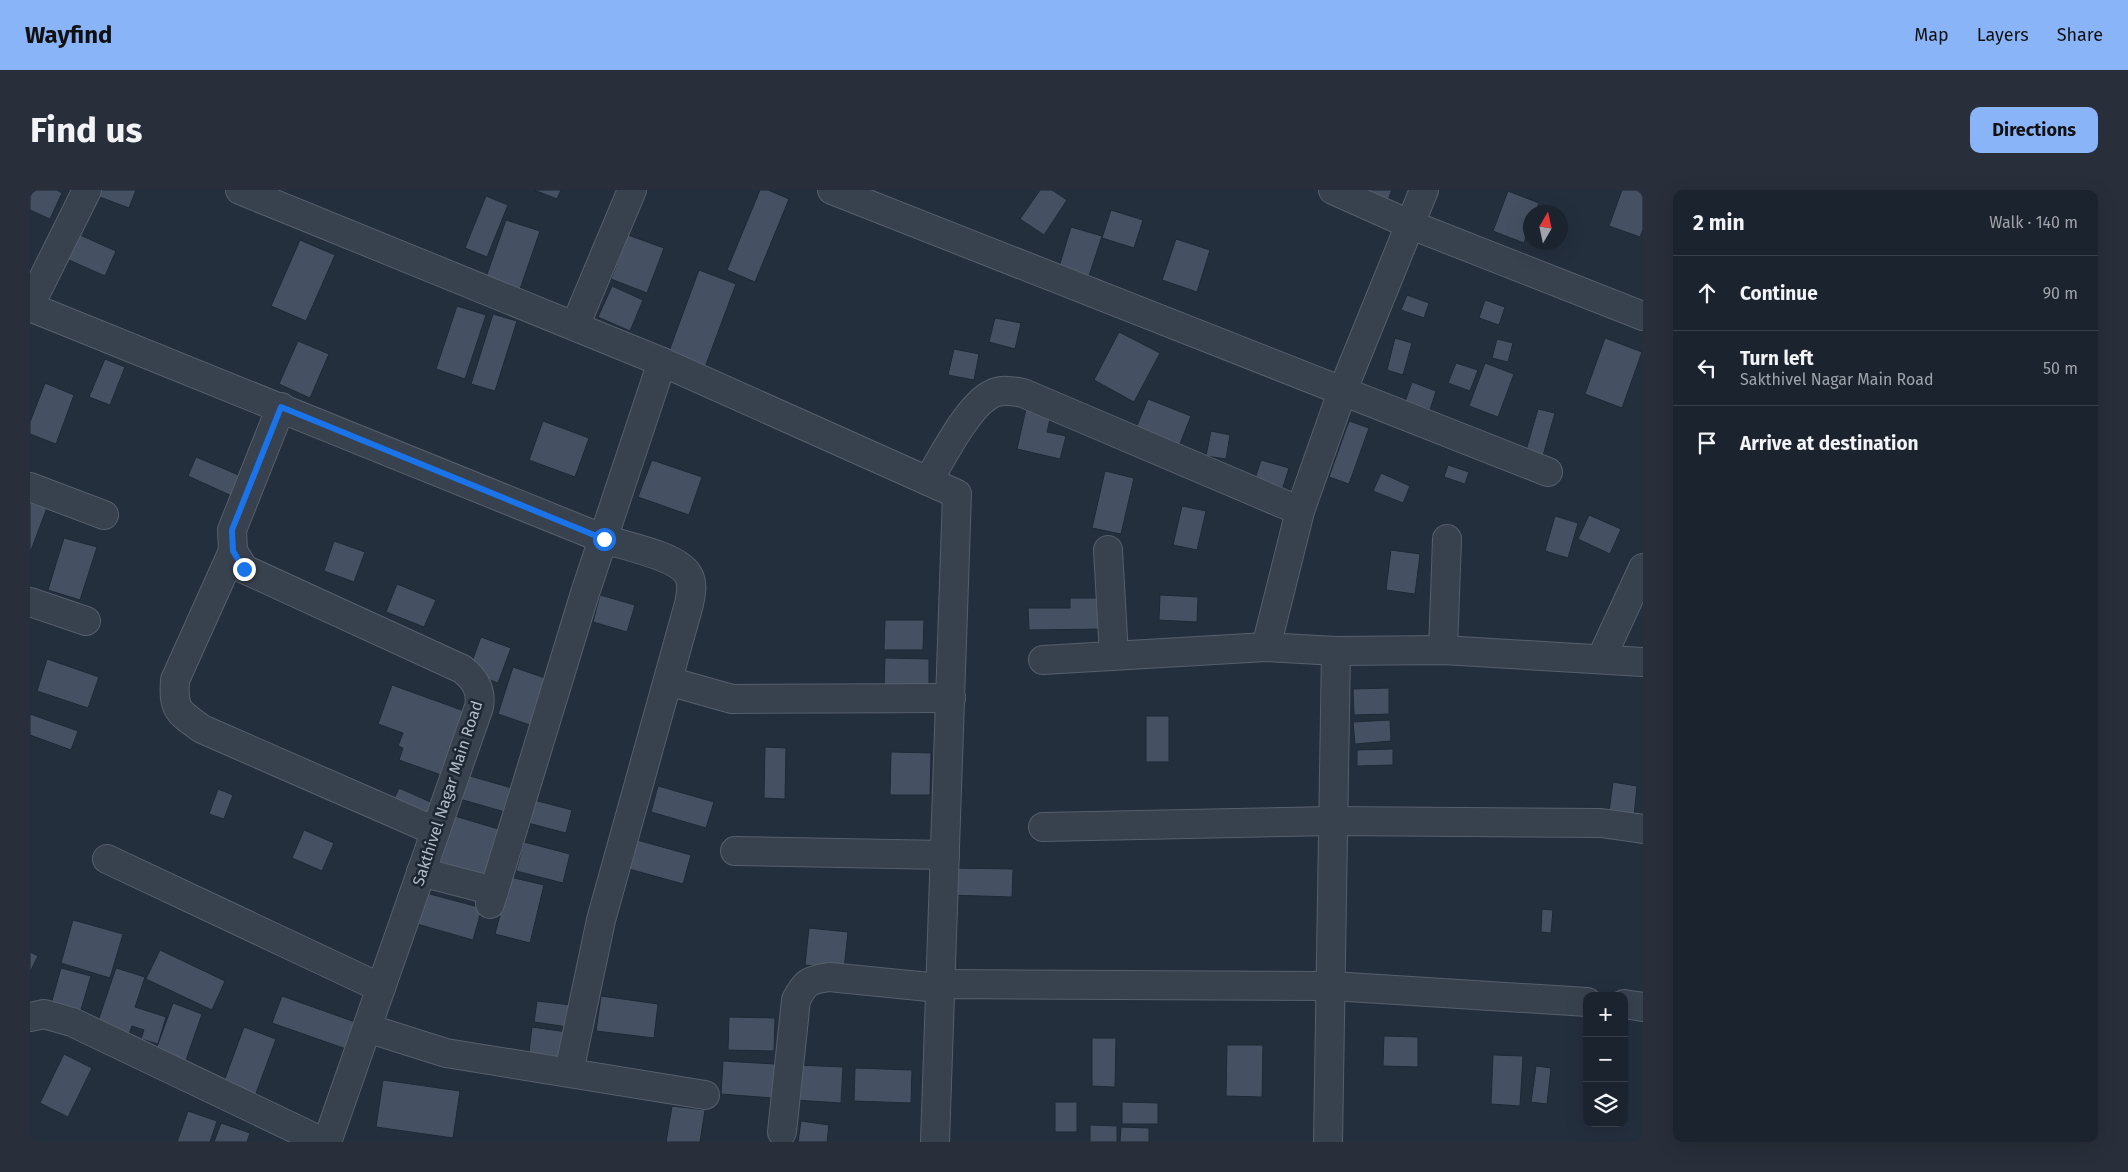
<!DOCTYPE html>
<html lang="en">
<head>
<meta charset="utf-8">
<style>
	:root { --surface:#1b232e; --page:#282f3a; --text:#f1f3f6; --muted:#a0a4aa; --line:#39404a; --accent:#8ab4f8 }
	body { margin:0; font-family:"Fira Sans",sans-serif; background:var(--page); color:var(--text) }
	.controls { position:absolute; right:15px; bottom:15px; display:grid; overflow:hidden; border-radius:10px; box-shadow:0 5px 20px #0002 }
	.controls button { width:45px; height:45px; display:grid; place-items:center; padding:0; border:0; border-bottom:1px solid var(--line); background:var(--surface); color:var(--text); font:25px sans-serif }
	.compass { position:absolute; left:1493px; top:15px; width:45px; height:45px; border-radius:50%; background:var(--surface); box-shadow:0 5px 20px #0002; rotate:9deg }
	.stop { position:absolute; width:15px; height:15px; margin:-11px; border:4px solid #1a73e8; border-radius:50%; background:#fff }
	.stop.end { background:#1a73e8; border-color:#fff; box-shadow:0 1px 5px #0008 }
	.list { margin:0; padding:0; list-style:none }
	h2 { display:flex; justify-content:space-between; align-items:center; height:65px; margin:0; padding:0 20px; font-size:21px }
	h2 small { font-size:16px; font-weight:400; color:var(--muted) }
	.list li { display:grid; grid-template-columns:32px 1fr auto; gap:15px; align-items:center; box-sizing:border-box; height:75px; padding:0 20px; border-top:1px solid var(--line) }
	.list b { display:block; font-size:19px; white-space:nowrap }
	.list p { margin:0; font-size:16px; white-space:nowrap; color:var(--muted) }
	.list em { font-size:16px; font-style:normal; color:var(--muted) }
	.icon { flex:none; width:28px; height:28px; fill:none; stroke:currentColor; stroke-width:2; stroke-linecap:round; stroke-linejoin:round }
	.map { position:relative; flex:none; width:1613px; height:952px; overflow:hidden; border-radius:10px }
	header { display:flex; align-items:center; gap:30px; box-sizing:border-box; height:70px; padding:0 25px; background:var(--accent); color:#111 }
	header strong { font-size:24px }
	nav { display:flex; gap:28px; margin-inline-start:auto; font-size:18px }
	.intro { display:flex; align-items:center; justify-content:space-between; box-sizing:border-box; height:120px; padding:0 30px }
	h1 { margin:0; font-size:35px }
	.button { padding:12px 22px; border-radius:10px; background:var(--accent); color:#111; font-size:18px; font-weight:700 }
	main { display:flex; gap:30px; padding:0 30px }
	aside { flex:1; background:var(--surface); border-radius:10px; box-shadow:0 5px 20px #0002 }
	.map>svg:first-child { display:block }
</style>
</head>
<body>
<header>
<strong>Wayfind</strong>
<nav><a>Map</a><a>Layers</a><a>Share</a></nav>
</header>
<div class="intro"><h1>Find us</h1><a class="button">Directions</a></div>
<main>
<div class="map">
<svg width="1613" height="952" viewBox="0 0 1613 952">
	<rect width="100%" height="100%" fill="#242f3e"/>
	<g fill="#455162" stroke="#1f2835">
		<polygon points="0,0 27,0 32,3 20,29 0,20"/>
		<polygon points="70,0 106,0 99,18 67,6"/>
		<polygon points="504,0 531,0 527,9"/>
		<polygon points="730,0 738,0 759,9 725,92 697,80"/>
		<polygon points="1010,0 1022,0 1037,10 1014,45 990,29"/>
		<polygon points="1335,0 1362,0 1358,10"/>
		<polygon points="1592,0 1613,0 1613,40 1610,47 1579,36"/>
		<polygon points="1478,1 1509,13 1505,22 1500,22 1500,35 1494,53 1463,41"/>
		<polygon points="456,6 478,15 457,67 435,58"/>
		<polygon points="1081,20 1113,30 1104,58 1072,48"/>
		<polygon points="476,30 510,41 489,102 455,90"/>
		<polygon points="1041,37 1072,46 1059,86 1029,77"/>
		<polygon points="41,41 86,61 75,86 30,66"/>
		<polygon points="598,45 634,58 617,103 581,89"/>
		<polygon points="1146,49 1180,60 1167,102 1132,90"/>
		<polygon points="270,50 305,65 276,131 241,116"/>
		<polygon points="669,80 706,94 675,177 638,164"/>
		<polygon points="582,96 613,110 600,141 568,127"/>
		<polygon points="1377,105 1399,113 1394,128 1371,120"/>
		<polygon points="1455,110 1475,117 1469,135 1449,128"/>
		<polygon points="427,116 456,125 435,189 406,179"/>
		<polygon points="463,124 487,131 465,201 441,194"/>
		<polygon points="965,128 991,133 985,159 959,152"/>
		<polygon points="1089,142 1130,163 1104,212 1064,190"/>
		<polygon points="1365,148 1382,153 1373,185 1357,180"/>
		<polygon points="1575,148 1612,162 1592,218 1555,204"/>
		<polygon points="1467,149 1483,153 1478,172 1462,168"/>
		<polygon points="268,151 299,164 280,208 249,194"/>
		<polygon points="924,159 949,164 944,190 918,185"/>
		<polygon points="75,169 95,177 80,215 59,207"/>
		<polygon points="1426,173 1448,180 1440,201 1418,193"/>
		<polygon points="1455,173 1484,184 1468,227 1439,216"/>
		<polygon points="1382,192 1406,201 1400,220 1375,212"/>
		<polygon points="15,193 44,205 26,254 0,244 0,232"/>
		<polygon points="1118,209 1161,226 1147,261 1104,243"/>
		<polygon points="996,219 1021,225 1017,242 1036,246 1030,269 987,259"/>
		<polygon points="1508,219 1525,223 1512,269 1495,264"/>
		<polygon points="513,231 559,248 545,287 499,270"/>
		<polygon points="1319,231 1339,238 1319,294 1299,287"/>
		<polygon points="1181,241 1200,245 1196,269 1176,266"/>
		<polygon points="166,267 211,286 202,306 158,286"/>
		<polygon points="622,270 672,287 659,325 608,307"/>
		<polygon points="1231,270 1259,278 1252,300 1224,292"/>
		<polygon points="1418,275 1439,282 1435,294 1414,287"/>
		<polygon points="1075,281 1104,288 1091,344 1062,338"/>
		<polygon points="1351,283 1380,296 1373,313 1343,301"/>
		<polygon points="0,309 18,315 0,363"/>
		<polygon points="1152,316 1176,321 1167,360 1143,355"/>
		<polygon points="1559,325 1591,339 1580,364 1548,349"/>
		<polygon points="1525,326 1548,333 1538,368 1515,361"/>
		<polygon points="34,348 67,357 50,410 18,400"/>
		<polygon points="304,351 335,362 324,392 294,381"/>
		<polygon points="1361,360 1390,364 1385,404 1356,400"/>
		<polygon points="367,394 406,410 394,437 356,422"/>
		<polygon points="570,405 605,415 597,442 563,432"/>
		<polygon points="1130,405 1168,407 1167,432 1129,430"/>
		<polygon points="1040,408 1072,408 1073,439 999,440 998,418 1040,418"/>
		<polygon points="855,430 894,430 893,460 854,460"/>
		<polygon points="451,447 481,458 468,493 438,482"/>
		<polygon points="855,468 899,469 899,501 854,500"/>
		<polygon points="17,469 69,487 58,518 7,501"/>
		<polygon points="483,477 515,488 500,535 468,524"/>
		<polygon points="362,495 437,522 414,586 369,570 373,558 368,556 373,543 348,534"/>
		<polygon points="1359,498 1359,524 1324,525 1323,499"/>
		<polygon points="0,524 48,541 41,560 0,545"/>
		<rect x="1116" y="526" width="23" height="46"/>
		<polygon points="1360,530 1361,551 1325,554 1323,532"/>
		<polygon points="735,557 756,558 755,609 734,608"/>
		<polygon points="1363,559 1363,575 1327,576 1327,560"/>
		<polygon points="861,562 901,563 900,605 860,605"/>
		<polygon points="433,584 489,600 482,624 426,608"/>
		<polygon points="1583,592 1607,596 1604,626 1579,622"/>
		<polygon points="628,596 684,612 676,638 621,622"/>
		<polygon points="369,598 405,614 396,634 360,618"/>
		<polygon points="188,599 203,605 194,629 179,624"/>
		<polygon points="500,609 542,620 536,643 494,632"/>
		<polygon points="418,624 475,641 461,692 403,675"/>
		<polygon points="274,640 304,653 292,681 262,668"/>
		<polygon points="607,650 661,665 653,694 599,679"/>
		<polygon points="494,652 540,664 533,693 486,681"/>
		<polygon points="920,678 983,679 982,707 919,705"/>
		<polygon points="480,687 514,695 500,753 465,744"/>
		<polygon points="396,703 452,718 443,750 387,734"/>
		<polygon points="1512,719 1523,720 1521,743 1511,742"/>
		<polygon points="43,730 93,744 80,788 31,773"/>
		<polygon points="779,738 818,742 814,779 775,775"/>
		<polygon points="130,760 195,791 182,820 116,789"/>
		<polygon points="0,762 8,766 0,782"/>
		<polygon points="31,778 61,786 50,823 21,814"/>
		<polygon points="86,778 115,787 105,817 136,827 128,854 111,849 114,840 102,836 98,847 66,837"/>
		<polygon points="252,806 325,832 316,859 242,833"/>
		<polygon points="571,806 628,814 624,848 566,841"/>
		<polygon points="507,811 541,815 538,837 504,832"/>
		<polygon points="143,813 172,824 154,876 124,865"/>
		<polygon points="699,827 745,828 744,861 698,860"/>
		<polygon points="214,837 246,849 222,914 190,902"/>
		<polygon points="502,837 537,842 532,875 498,870"/>
		<polygon points="1354,846 1388,847 1388,877 1353,876"/>
		<polygon points="1062,848 1086,848 1085,897 1062,896"/>
		<polygon points="1197,855 1233,855 1232,907 1196,906"/>
		<polygon points="34,864 62,878 38,927 10,913"/>
		<polygon points="1463,865 1493,866 1490,916 1461,914"/>
		<polygon points="693,871 745,874 742,908 691,904"/>
		<polygon points="767,875 813,877 811,913 765,910"/>
		<polygon points="1506,876 1521,878 1517,914 1501,912"/>
		<polygon points="825,878 882,880 881,913 824,911"/>
		<polygon points="353,890 430,901 423,948 346,937"/>
		<rect x="1025" y="912" width="22" height="30"/>
		<polygon points="1092,912 1128,913 1128,934 1092,934"/>
		<polygon points="642,916 675,920 670,952 636,952"/>
		<polygon points="158,921 187,931 180,952 147,952"/>
		<polygon points="771,931 799,935 797,952 768,952"/>
		<polygon points="191,933 220,943 217,952 184,952"/>
		<polygon points="1060,935 1087,936 1087,952 1060,952"/>
		<polygon points="1091,937 1119,938 1119,952 1090,952"/>
	</g>
	<g fill="none" stroke-linecap="round" stroke-linejoin="round">
		<g stroke="#565f6c" stroke-width="30">
			<g id="street">
				<polyline points="210,0 632,172 927,304 905,952"/>
				<polyline points="802,0 1518,282"/>
				<polyline points="1303,0 1379,34 1613,126"/>
				<polyline points="0,115 57,0"/>
				<path d="M0,117L574,349C594,356 645,365 657,383C664,392 661,404 659,414L571,730L539,882"/>
				<polyline points="545,136 602,0"/>
				<path d="M251,217L202,340L203,361L214,379L432,479C445,489 452,500 449,517L297,952"/>
				<path d="M898,291C912,268 939,214 962,204C971,199 983,201 993,203L1270,321"/>
				<polyline points="0,297 74,325"/>
				<polyline points="1078,360 1084,465"/>
				<path d="M203,361L145,490C143,520 148,522 172,539L405,641"/>
				<polyline points="0,412 56,431"/>
				<polyline points="1236,457 1270,321 1312,202 1394,0"/>
				<polyline points="1413,460 1417,349"/>
				<polyline points="1571,469 1613,378"/>
				<polyline points="1013,470 1236,457 1306,461 1413,460 1613,472"/>
				<polyline points="638,491 702,509 921,508"/>
				<polyline points="1013,637 1303,631 1571,633 1613,639"/>
				<polyline points="705,661 915,665"/>
				<polyline points="77,669 351,798"/>
				<polyline points="391,682 464,701"/>
				<polyline points="460,714 555,403 632,172"/>
				<polyline points="1594,814 1613,817"/>
				<polyline points="0,827 14,824 42,832 293,952"/>
				<polyline points="337,838 416,863 675,905"/>
				<path d="M752,942L766,810C775,792 779,790 799,787L899,797L910,794L1302,796L1557,812"/>
				<polyline points="1298,952 1306,461"/>
			</g>
		</g>
		<use href="#street" stroke="#38414e" stroke-width="28"/>
	</g>
	<g fill="none" stroke-linecap="round" stroke-linejoin="round">
		<polyline stroke="#1a73e8" stroke-width="6" points="214,379 203,361 202,340 251,217 574,349"/>
	</g>
	<g text-anchor="middle" stroke-width="5" stroke-linejoin="round" paint-order="stroke">
		<g font-size="16" fill="#b4bcc9" stroke="#1d2633">
			<text transform="translate(417 603) rotate(-72)" y="6">Sakthivel Nagar Main Road</text>
		</g>
	</g>
</svg>
<div class="controls">
<button>+</button>
<button>−</button>
<button><svg class="icon" aria-label="layers" viewBox="0 0 24 24"><path d="M12 4l9 5-9 5-9-5zM3 14l9 5 9-5"/></svg></button>
</div>
<svg class="compass" viewBox="-18 -18 36 36"><path d="M0-13l5 13h-10z" fill="#e53935"/><path d="M0 13l5-13h-10z" fill="#a0a4aa"/></svg>
<div class="stop" style="left:574px;top:349px"></div>
<div class="stop end" style="left:214px;top:379px"></div>
</div>
<aside>
<h2>2 min<small>Walk · 140 m</small></h2>
<ul class="list">
<li><svg class="icon" aria-label="ahead" viewBox="0 0 24 24"><path d="M12 20V5M6 11l6-6 6 6"/></svg><div><b>Continue</b></div><em>90 m</em></li>
<li><svg class="icon" aria-label="left" viewBox="0 0 24 24"><path d="M17 20v-9H6M10 6l-5 5 5 5"/></svg><div><b>Turn left</b><p>Sakthivel Nagar Main Road</p></div><em>50 m</em></li>
<li><svg class="icon" aria-label="arrive" viewBox="0 0 24 24"><path d="M6 21V4h12l-3 4 3 4H6"/></svg><div><b>Arrive at destination</b></div></li>
</ul>
</aside>
</main>
</body>
</html>
